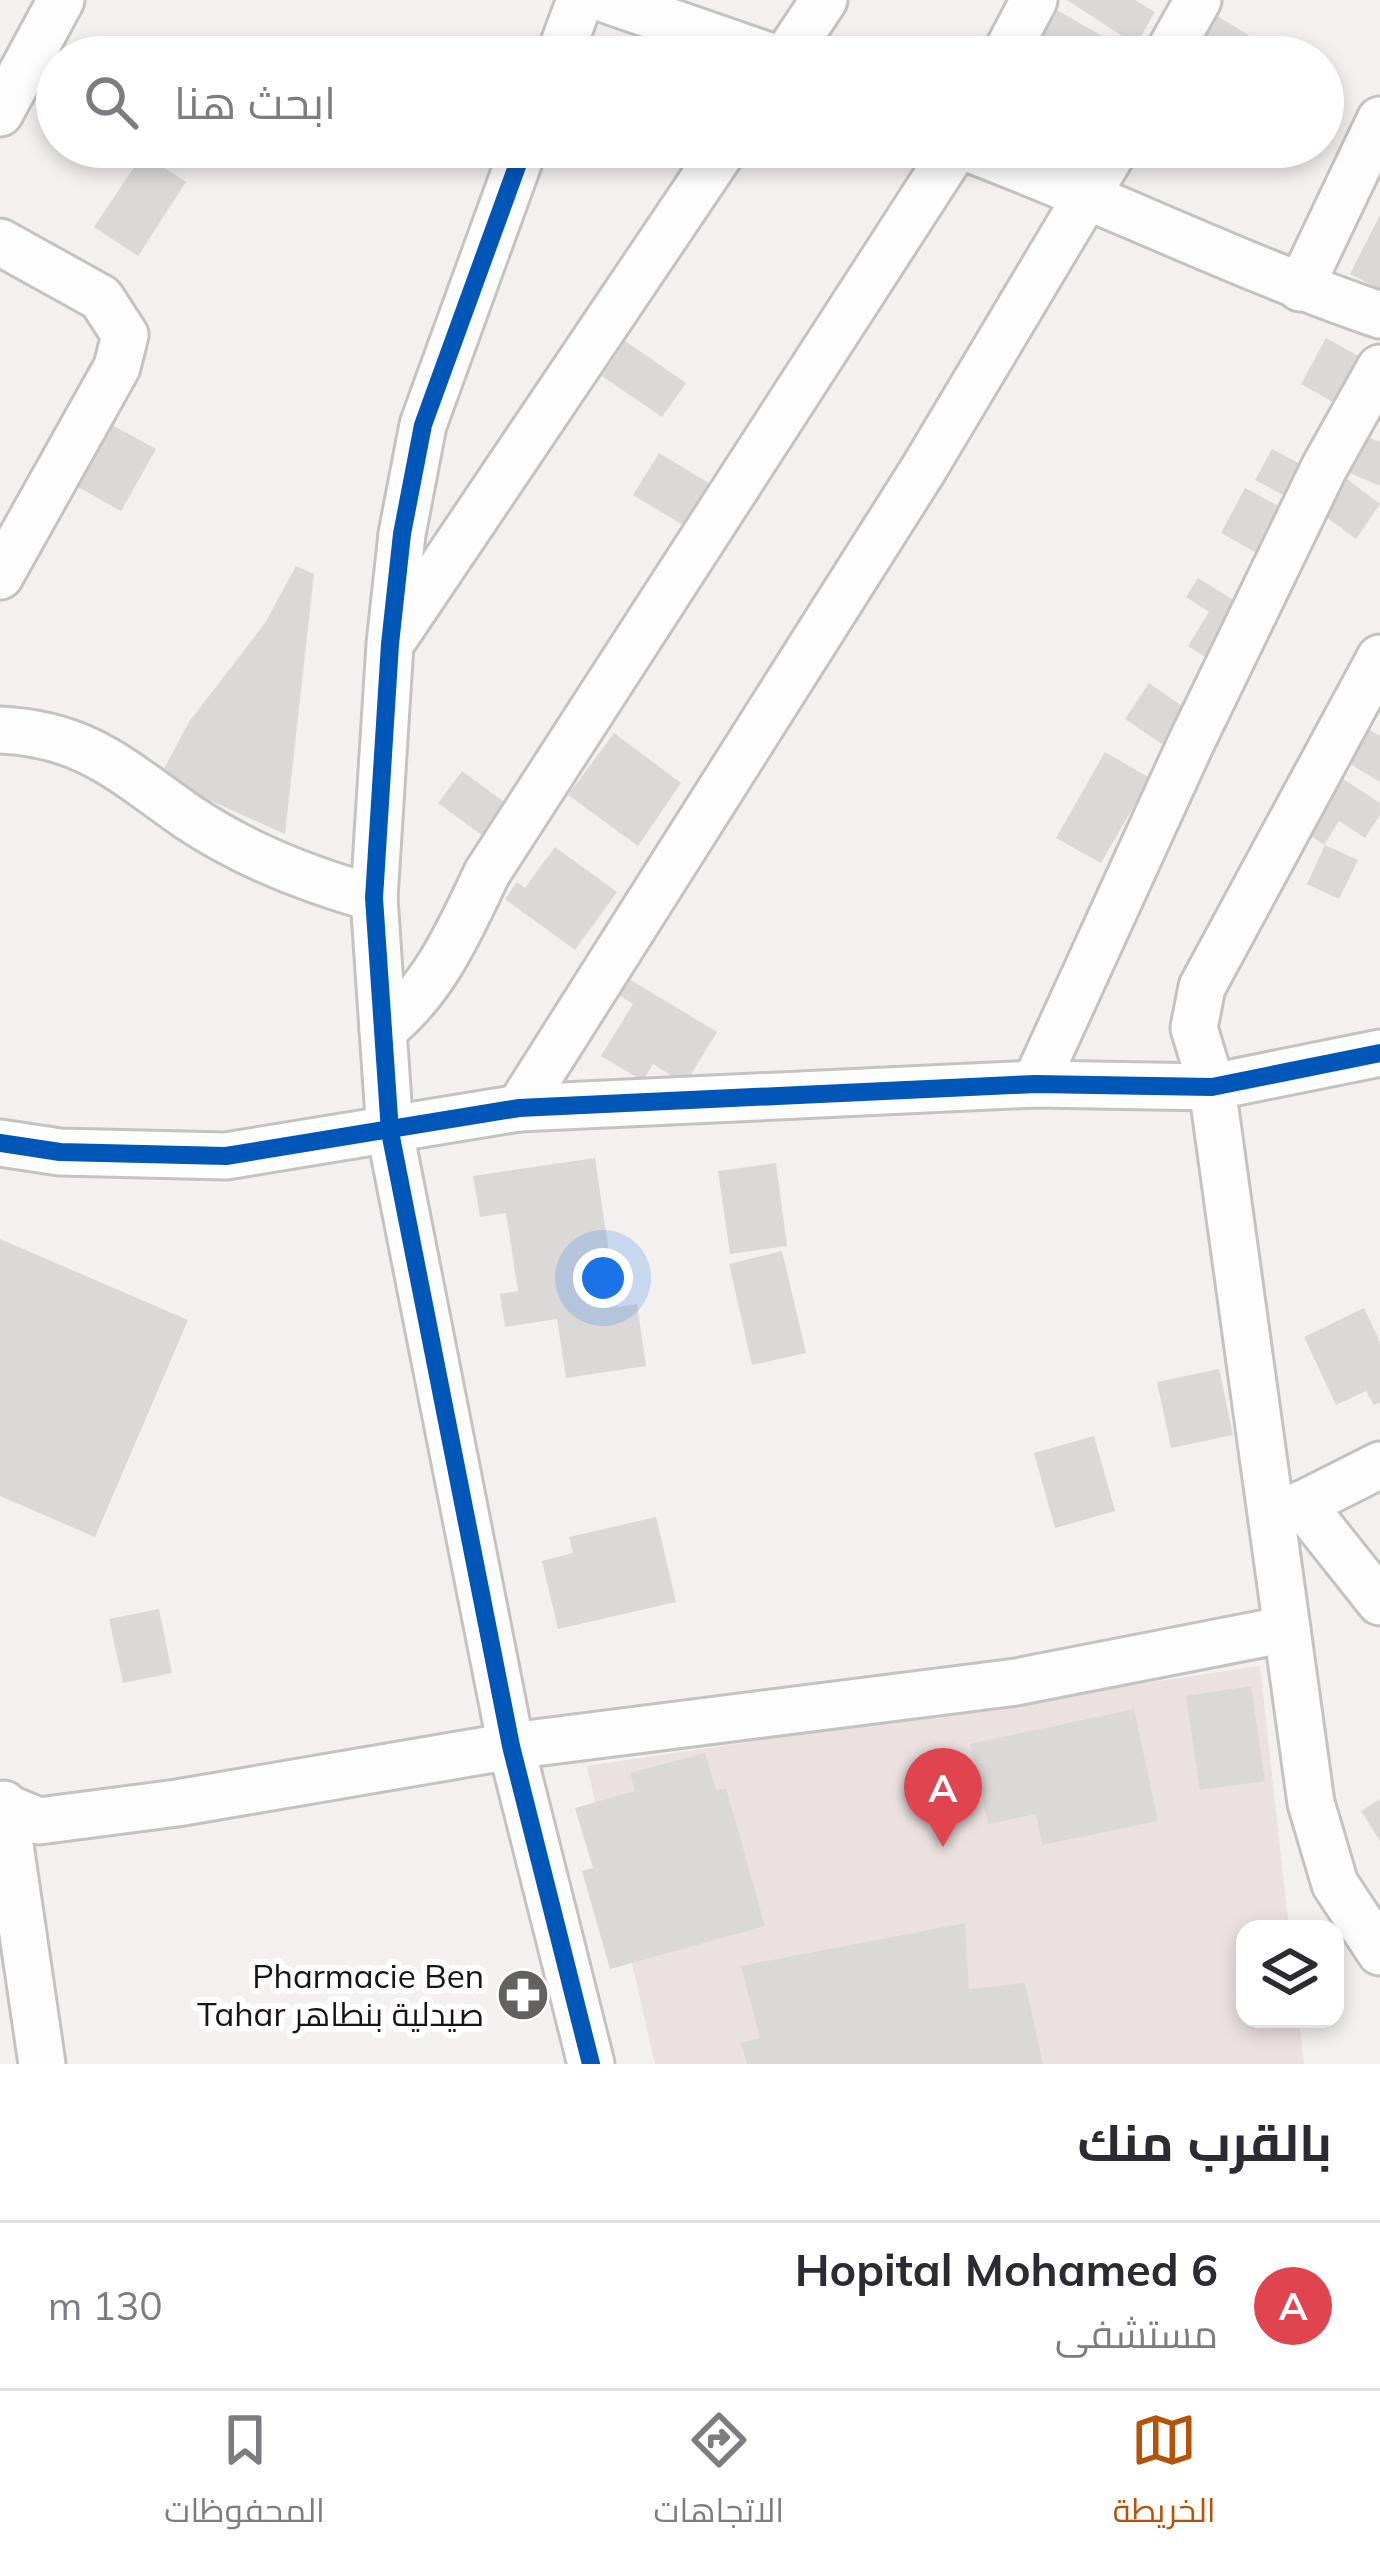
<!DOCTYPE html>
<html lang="ar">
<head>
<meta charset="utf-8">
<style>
	:root { --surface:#fff; --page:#f2f2f3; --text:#2b2b33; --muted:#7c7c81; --line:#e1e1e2; --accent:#b45309 }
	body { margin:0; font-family:Mulish,Cairo,sans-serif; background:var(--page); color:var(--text); direction:rtl }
	.controls { position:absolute; right:36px; bottom:36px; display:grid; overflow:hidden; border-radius:24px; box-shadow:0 6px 18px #0003 }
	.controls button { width:108px; height:108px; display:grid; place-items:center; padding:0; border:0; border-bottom:3px solid var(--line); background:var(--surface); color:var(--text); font:60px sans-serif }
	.you { position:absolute; left:603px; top:1278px; width:42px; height:42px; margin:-30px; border:9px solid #fff; border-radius:50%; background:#1a73e8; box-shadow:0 0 0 18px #1a73e833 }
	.badge { display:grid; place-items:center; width:78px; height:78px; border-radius:50%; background:var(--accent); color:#fff; font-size:39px; font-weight:700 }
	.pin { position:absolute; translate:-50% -99px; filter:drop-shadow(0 3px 6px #0008) }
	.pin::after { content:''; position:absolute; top:63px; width:42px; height:36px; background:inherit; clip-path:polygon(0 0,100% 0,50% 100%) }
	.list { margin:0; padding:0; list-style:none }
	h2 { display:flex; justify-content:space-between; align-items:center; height:156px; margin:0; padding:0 48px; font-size:51px }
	h2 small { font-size:39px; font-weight:400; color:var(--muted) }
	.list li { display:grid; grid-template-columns:78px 1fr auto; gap:36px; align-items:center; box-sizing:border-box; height:168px; padding:0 48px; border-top:3px solid var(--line) }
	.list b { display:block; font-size:45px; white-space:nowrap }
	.list p { margin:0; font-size:39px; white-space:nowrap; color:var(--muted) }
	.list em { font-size:39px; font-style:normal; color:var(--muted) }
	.icon { flex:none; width:66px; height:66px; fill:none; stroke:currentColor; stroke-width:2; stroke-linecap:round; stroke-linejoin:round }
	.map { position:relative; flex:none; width:1380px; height:2064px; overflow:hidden; direction:ltr }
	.search { position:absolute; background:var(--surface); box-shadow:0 6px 18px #0003; left:36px; right:36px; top:36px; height:132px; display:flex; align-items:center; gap:30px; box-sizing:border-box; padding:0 42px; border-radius:66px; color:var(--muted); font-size:45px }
	.sheet { height:324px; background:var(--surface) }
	nav { display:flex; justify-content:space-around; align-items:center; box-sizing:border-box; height:168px; border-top:3px solid var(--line); background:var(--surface); font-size:33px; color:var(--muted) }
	nav a { display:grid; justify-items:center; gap:6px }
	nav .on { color:var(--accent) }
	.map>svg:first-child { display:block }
</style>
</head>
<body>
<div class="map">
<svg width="1380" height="2064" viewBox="0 0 1380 2064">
	<rect width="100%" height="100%" fill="#f3f0ef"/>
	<polygon fill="#eae1e0" points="1260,1666 1289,1929 1245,1929 1245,2019 1299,2019 1304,2064 655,2064 587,1766"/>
	<g fill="#dbd9d8">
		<polygon points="1067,0 1135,0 1155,12 1136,45"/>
		<polygon points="1057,10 1131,53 1129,57 1061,57 1038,43"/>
		<polygon points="1216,15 1283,57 1190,57"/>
		<polygon points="143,154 186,182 138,256 94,227"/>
		<polygon points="1380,215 1380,289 1350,274"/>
		<polygon points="1326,338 1371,363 1345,409 1301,384"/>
		<polygon points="625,341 686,383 662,417 602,376"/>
		<polygon points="105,421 156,449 121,511 71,483"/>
		<polygon points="1361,434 1380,442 1380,486 1345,471"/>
		<polygon points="1272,449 1312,470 1295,501 1255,480"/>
		<polygon points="659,453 712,485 686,527 633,495"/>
		<polygon points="1343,476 1380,504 1356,539 1318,511"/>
		<polygon points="1245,488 1288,511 1264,557 1221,533"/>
		<polygon points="296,566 314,574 285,834 159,778 189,722 265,623"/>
		<polygon points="1198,578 1240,604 1207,658 1188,646 1209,612 1186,597"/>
		<polygon points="1149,683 1189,711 1165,746 1125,719"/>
		<polygon points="1365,727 1380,736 1380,782 1345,761"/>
		<polygon points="614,733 681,783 638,846 568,795"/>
		<polygon points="1105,752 1150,778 1101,863 1056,838"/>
		<polygon points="462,771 511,807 487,839 438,803"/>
		<polygon points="1339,776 1380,803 1380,815 1365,838 1339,821 1324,845 1304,831"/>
		<polygon points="1325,845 1358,860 1339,899 1307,884"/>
		<polygon points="555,847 617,892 575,950 505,899 517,882 525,888"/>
		<polygon points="624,976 717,1032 685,1084 653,1064 643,1081 601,1056 633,1004 614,992"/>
		<polygon points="595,1158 617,1307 637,1304 646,1366 566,1378 557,1319 505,1327 500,1294 518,1291 506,1213 480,1217 473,1176"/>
		<polygon points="776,1163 787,1246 730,1254 718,1171"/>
		<polygon points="0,1239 188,1320 95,1537 0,1496"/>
		<polygon points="782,1251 806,1353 752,1365 729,1264"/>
		<polygon points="1364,1308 1380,1342 1380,1402 1374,1405 1366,1391 1336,1405 1304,1337"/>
		<polygon points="1219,1369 1233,1435 1171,1448 1157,1382"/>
		<polygon points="1094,1436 1115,1511 1055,1528 1034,1453"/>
		<polygon points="656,1517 676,1602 558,1629 542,1561 573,1553 569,1537"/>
		<polygon points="159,1609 172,1673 123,1683 109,1619"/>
		<polygon points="1251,1686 1265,1781 1200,1790 1186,1696"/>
		<polygon points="1134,1709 1158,1821 1042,1845 1036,1814 988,1824 970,1744"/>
		<polygon points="705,1753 716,1790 726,1788 765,1926 610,1969 582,1871 593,1868 575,1808 635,1791 630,1773"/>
		<polygon points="1380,1799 1380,1841 1361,1811"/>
		<polygon points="965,1923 969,1989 1025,1983 1043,2064 747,2064 741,2043 760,2038 741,1966"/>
	</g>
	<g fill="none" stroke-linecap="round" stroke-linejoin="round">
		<g stroke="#c5c3c2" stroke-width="51">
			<g id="minor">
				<polyline points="607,0 772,57"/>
				<polyline points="559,57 580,0"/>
				<polyline points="786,57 824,0"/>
				<polyline points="1004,57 1034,0"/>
				<polyline points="1166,57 1198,0"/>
				<polyline points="0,113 61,0"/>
				<polyline points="524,147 423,425 402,534 390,644 374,898 390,1132 511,1746 591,2064"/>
				<path d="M964,147C1104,199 1239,267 1380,315"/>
				<polyline points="0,242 101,298 125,335 117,367 0,576"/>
				<polyline points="1300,288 1380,120"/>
				<polyline points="395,637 725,147"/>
				<polyline points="1380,658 1202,987 1194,1028 1212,1087 1311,1803 1335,1884 1380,1952"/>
				<path d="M0,730C86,734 122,771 188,817C245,855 308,880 374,898"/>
				<path d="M383,1030C434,990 460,930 487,873L956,147"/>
				<polyline points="1035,1084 1190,745 1324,468 1380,368"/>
				<polyline points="519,1108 923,470 1116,147"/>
				<polyline points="0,1143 60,1152 226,1156 519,1108 1035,1084 1212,1087 1380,1053"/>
				<polyline points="1302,1504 1380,1602"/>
				<polyline points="1275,1518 1380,1465"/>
				<polyline points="4,1804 42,2064"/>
				<polyline points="0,1805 39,1821 177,1803 511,1746 1016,1682 1287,1629"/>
			</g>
		</g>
		<use href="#minor" stroke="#fdfdfd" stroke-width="45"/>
		<g stroke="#fff" stroke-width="26">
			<g id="cycleway">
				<polyline points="524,147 423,425 402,534 390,644 374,898 390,1132 511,1746 591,2064"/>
				<polyline points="0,1143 60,1152 226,1156 519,1108 1035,1084 1212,1087 1380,1053"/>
			</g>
		</g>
		<use href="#cycleway" stroke="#0057b8" stroke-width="18"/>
	</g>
	<defs>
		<g id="pharmacy-disc" transform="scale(2.7)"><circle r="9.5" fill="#646261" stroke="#fff"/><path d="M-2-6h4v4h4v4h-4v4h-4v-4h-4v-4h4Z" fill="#fff"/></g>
	</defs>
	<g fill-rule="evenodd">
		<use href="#pharmacy-disc" x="523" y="1995"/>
	</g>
	<g text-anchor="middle" stroke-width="12" stroke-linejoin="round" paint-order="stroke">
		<g font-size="33" fill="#171515" stroke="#fff" text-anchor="end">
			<text x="484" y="1988">Pharmacie Ben<tspan x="484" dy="38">Tahar صيدلية بنطاهر</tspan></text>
		</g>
	</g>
</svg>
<div class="controls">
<button><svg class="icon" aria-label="layers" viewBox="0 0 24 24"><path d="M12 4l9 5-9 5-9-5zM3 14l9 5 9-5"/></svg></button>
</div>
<div class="you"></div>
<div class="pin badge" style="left:943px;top:1847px;background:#e0444e">A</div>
<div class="search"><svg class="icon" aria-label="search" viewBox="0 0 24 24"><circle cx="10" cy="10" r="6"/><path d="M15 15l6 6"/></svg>ابحث هنا</div>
</div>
<section class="sheet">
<h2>بالقرب منك<small></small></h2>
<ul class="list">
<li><span class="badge" style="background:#e0444e">A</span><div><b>Hopital Mohamed 6</b><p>مستشفى</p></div><em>130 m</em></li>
</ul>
</section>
<nav>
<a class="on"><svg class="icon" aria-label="map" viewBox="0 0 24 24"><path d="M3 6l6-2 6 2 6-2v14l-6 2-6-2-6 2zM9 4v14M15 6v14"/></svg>الخريطة</a>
<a><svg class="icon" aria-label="directions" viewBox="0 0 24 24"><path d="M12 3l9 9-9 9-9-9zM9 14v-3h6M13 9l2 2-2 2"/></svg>الاتجاهات</a>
<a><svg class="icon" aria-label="saved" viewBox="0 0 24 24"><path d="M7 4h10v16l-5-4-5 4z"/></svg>المحفوظات</a>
</nav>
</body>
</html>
